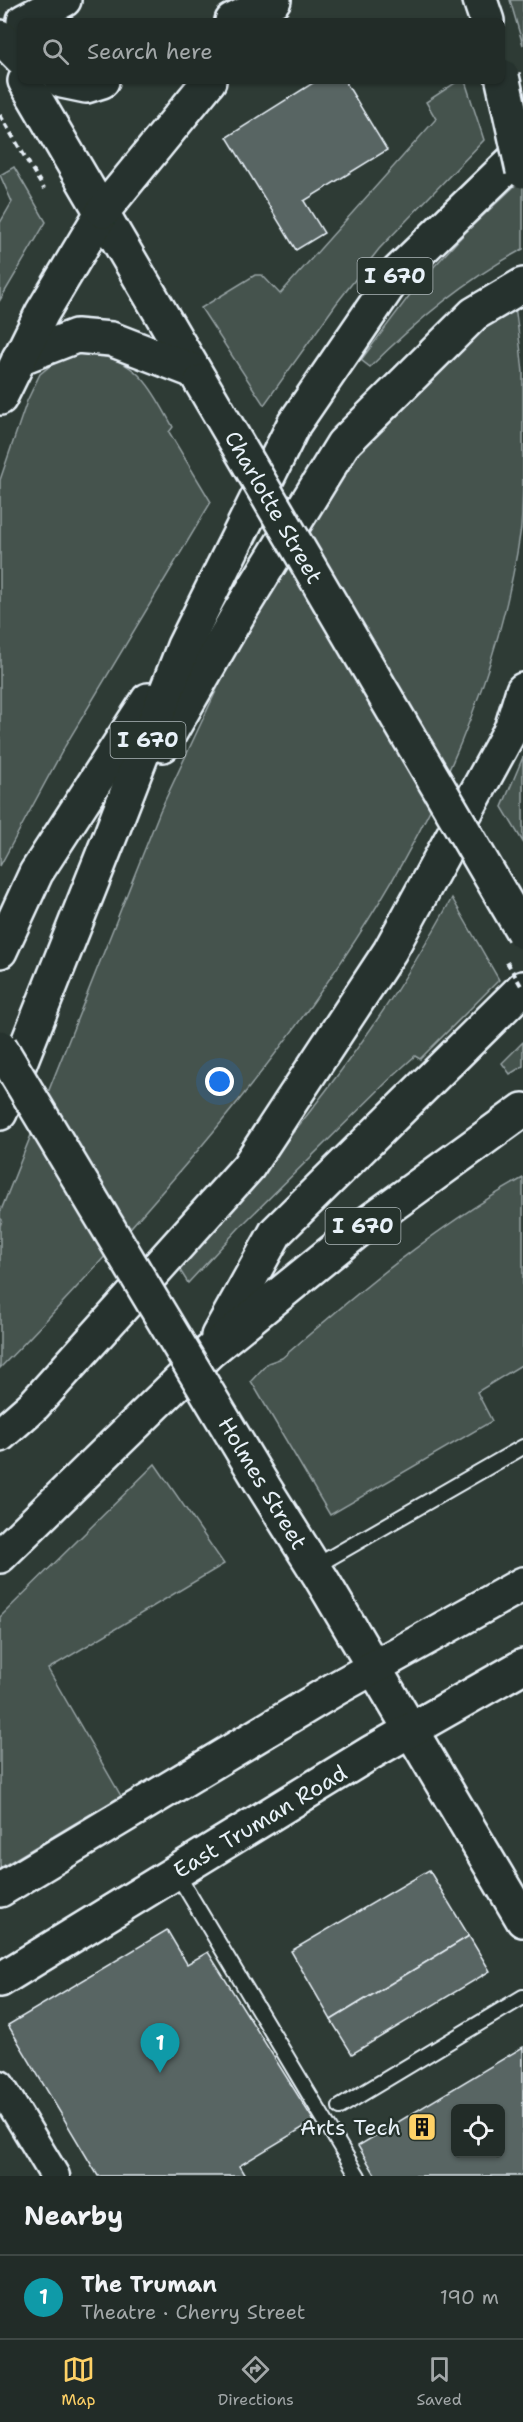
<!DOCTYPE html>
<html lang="en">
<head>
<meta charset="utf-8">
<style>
	:root { --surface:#222c28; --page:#2e3834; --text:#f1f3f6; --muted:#a2a7a8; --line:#3f4845; --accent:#ffd166 }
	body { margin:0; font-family:"Shantell Sans",sans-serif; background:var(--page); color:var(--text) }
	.controls { position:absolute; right:18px; bottom:18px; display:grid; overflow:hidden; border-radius:9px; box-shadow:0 2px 4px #0004 }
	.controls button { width:54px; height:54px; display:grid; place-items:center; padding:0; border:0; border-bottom:2px solid var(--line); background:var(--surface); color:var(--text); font:30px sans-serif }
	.you { position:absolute; left:220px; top:1082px; width:21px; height:21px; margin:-15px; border:4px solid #fff; border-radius:50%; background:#1a73e8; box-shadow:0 0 0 9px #1a73e833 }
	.badge { display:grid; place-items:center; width:39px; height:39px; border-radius:50%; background:var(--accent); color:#fff; font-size:20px; font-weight:700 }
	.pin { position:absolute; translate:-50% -50px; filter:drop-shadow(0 2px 3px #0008) }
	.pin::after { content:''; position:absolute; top:32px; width:21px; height:18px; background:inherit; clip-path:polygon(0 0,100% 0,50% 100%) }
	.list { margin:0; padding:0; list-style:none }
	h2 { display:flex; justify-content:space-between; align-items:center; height:78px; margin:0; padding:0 24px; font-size:26px }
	h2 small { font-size:20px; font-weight:400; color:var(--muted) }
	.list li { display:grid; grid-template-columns:39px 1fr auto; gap:18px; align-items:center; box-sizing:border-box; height:84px; padding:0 24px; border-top:2px solid var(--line) }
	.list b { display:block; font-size:22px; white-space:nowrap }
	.list p { margin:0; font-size:20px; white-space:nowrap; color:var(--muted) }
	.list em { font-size:20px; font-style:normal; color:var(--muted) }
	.icon { flex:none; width:33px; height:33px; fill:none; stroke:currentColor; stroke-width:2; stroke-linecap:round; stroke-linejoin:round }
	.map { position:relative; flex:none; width:523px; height:2176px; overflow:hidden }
	.search { position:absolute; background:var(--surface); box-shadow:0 2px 4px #0004; left:18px; right:18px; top:18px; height:66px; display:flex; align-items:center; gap:15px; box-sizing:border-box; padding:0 21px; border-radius:9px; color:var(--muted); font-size:22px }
	.sheet { height:162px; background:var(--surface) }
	nav { display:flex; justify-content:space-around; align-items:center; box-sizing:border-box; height:84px; border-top:2px solid var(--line); background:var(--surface); font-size:16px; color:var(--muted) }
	nav a { display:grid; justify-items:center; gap:3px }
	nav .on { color:var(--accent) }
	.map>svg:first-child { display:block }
</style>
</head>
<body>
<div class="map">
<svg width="523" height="2176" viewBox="0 0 523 2176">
	<rect width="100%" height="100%" fill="#2e3b35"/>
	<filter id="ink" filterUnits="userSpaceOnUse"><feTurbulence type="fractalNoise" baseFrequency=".0167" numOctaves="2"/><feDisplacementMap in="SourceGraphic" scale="12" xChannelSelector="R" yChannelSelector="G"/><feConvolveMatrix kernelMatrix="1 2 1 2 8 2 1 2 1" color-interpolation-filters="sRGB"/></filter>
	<g filter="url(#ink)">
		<g fill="#45524e" stroke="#96a2a3" stroke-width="1.5">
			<polygon points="510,0 523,0 523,45"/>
			<polygon points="458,81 465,81 484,140 379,249 336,304 264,405 201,308 255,275 262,275 280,294 436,119 426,102"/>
			<polygon points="14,167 46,222 0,300 0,223 12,202 0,175"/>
			<path d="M523,178V249C467,279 415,322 370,367L361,360L418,284L465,233Z"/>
			<path d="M515,306C518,328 521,351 523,373C523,402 523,431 523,460C523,482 523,505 521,528C487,765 350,969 199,1149C135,1224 69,1298 0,1368V1226L2,1220L0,1218V1213L160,811L224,674L305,529L331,487L377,425L471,338Z"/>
			<path d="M102,348V356C142,364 155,395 173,427L169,432L211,502L65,746L0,866V480L27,401L40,374L55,362L71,355Z"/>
			<polygon points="523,757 523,842 502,807"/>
			<path d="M452,898L499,980L420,1059L415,1056L395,1074L239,1228L188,1283L178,1267C282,1152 377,1035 452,898Z"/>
			<polygon points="523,1042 523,1066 510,1074 502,1063"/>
			<path d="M523,1178V1364L477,1392L492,1421L330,1515L251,1381L268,1363L282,1358C358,1292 435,1227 523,1178Z"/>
			<polygon points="155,1464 224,1564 48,1669 121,1796 0,1868 0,1617"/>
		</g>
		<g fill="#596563" stroke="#e8f1f8" stroke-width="1.5" fill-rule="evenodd">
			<polygon points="316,81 345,81 387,150 304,201 324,233 296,250 227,137"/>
			<polygon points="429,1870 469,1936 331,2020 291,1951"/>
			<polygon points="167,1930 187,1964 208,1952 314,2121 239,2166 245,2176 98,2176 8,2025"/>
			<polygon points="469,1936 490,1971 352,2054 331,2020"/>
			<path d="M523,2047V2176H376L358,2146ZM456,2108H500V2154H456Z"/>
		</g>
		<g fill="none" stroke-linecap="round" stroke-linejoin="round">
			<g stroke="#e8f1f8" stroke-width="18">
				<g id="service">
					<polyline points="314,1567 523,1447"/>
					<polyline points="176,1872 358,2176"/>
					<polyline points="340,2107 523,1997"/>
				</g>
			</g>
			<g stroke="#e8f1f8" stroke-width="33">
				<polyline id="minor" points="0,2085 55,2176"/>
			</g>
			<g stroke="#e8f1f8" stroke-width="38">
				<g id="tertiary">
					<polyline points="25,81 201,382"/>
					<polyline points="19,358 76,336 111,339 194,371"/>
					<polyline points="0,398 42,313 103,211"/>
					<polyline points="262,1484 321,1578 523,1920"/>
				</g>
			</g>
			<g stroke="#e8f1f8" stroke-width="38">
				<g id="secondary">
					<polyline points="0,1890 335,1689 523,1584"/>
					<polyline points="0,1980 372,1752 523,1666"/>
				</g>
			</g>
			<g stroke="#e8f1f8" stroke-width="38">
				<g id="motorway">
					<polyline points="480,0 487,21"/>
					<polyline points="24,21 64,0"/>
					<polyline points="232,21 274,0"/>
					<polyline points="0,37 21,58"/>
					<polyline points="62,81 86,86 102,81"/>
					<polyline points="103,211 209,81"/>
					<polyline points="163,745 239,613 343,444 474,314 523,285"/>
					<polyline points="0,951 36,873 148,700"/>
					<polyline points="0,1113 111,834 184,646 294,424 398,272 523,151"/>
					<polyline points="218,1336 276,1232 523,988"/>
					<polyline points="0,1435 34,1405 248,1167 390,951 511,729 523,690"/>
					<polyline points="0,1556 210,1351 366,1224 523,1110"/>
				</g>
			</g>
			<polyline stroke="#e8f1f8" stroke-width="4" stroke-dasharray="6 4.5" stroke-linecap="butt" points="0,115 44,189"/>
			<use href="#service" stroke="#26332d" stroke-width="14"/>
			<use href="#minor" stroke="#26332d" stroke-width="28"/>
			<use href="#tertiary" stroke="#26332d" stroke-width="33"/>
			<use href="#secondary" stroke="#26332d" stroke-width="33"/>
			<use href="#motorway" stroke="#26332d" stroke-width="33"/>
			<g stroke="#e8f1f8" stroke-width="38" stroke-linecap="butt">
				<g id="tertiary-bridge">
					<polyline points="201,382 523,932"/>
					<polyline points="0,1047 262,1484"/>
				</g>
			</g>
			<g stroke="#e8f1f8" stroke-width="38" stroke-linecap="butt">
				<polyline id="motorway-bridge" points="502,76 523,171"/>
			</g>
			<polyline stroke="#e8f1f8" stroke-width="4" stroke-dasharray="6 4.5" stroke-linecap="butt" points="507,962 523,989"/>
			<use href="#tertiary-bridge" stroke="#26332d" stroke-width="33"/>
			<use href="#motorway-bridge" stroke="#26332d" stroke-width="33"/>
		</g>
	</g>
	<defs>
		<g id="building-square" transform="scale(1.5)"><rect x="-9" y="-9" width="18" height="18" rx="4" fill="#ffd166" stroke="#26332d"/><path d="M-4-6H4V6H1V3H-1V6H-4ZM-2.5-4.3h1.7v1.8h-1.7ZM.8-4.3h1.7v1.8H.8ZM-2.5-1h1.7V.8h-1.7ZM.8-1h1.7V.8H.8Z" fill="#111"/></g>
	</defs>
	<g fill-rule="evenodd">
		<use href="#building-square" x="422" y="2127"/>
	</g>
	<g text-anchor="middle" stroke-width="4.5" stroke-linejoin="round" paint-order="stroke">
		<g fill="#26332d" stroke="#aeb8bb" stroke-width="1.5">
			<rect x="357.5" y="258" width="75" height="36" rx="4.5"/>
			<rect x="110.5" y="722" width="75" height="36" rx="4.5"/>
			<rect x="325.5" y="1208" width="75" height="36" rx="4.5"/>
		</g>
		<g font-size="21" font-weight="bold" fill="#e8f1f8">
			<text x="395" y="283">I 670</text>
			<text x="148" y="747">I 670</text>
			<text x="363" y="1233">I 670</text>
		</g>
		<g font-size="22" fill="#e8f1f8" stroke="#26332d">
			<text transform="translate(274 507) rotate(60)" y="8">Charlotte Street</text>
			<text transform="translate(263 1483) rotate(59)" y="8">Holmes Street</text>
			<text transform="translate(260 1821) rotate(-31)" y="8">East Truman Road</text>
		</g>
		<g font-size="22" fill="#e8f1f8" stroke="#26332d" text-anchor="end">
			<text x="401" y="2135">Arts Tech</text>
		</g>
	</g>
</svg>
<div class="controls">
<button><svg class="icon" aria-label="locate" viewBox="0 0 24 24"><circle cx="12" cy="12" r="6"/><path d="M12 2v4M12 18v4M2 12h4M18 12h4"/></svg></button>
</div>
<div class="you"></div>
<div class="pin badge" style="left:160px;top:2073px;background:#0f9aa8">1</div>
<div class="search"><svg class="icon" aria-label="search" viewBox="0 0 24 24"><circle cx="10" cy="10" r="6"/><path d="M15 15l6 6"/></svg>Search here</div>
</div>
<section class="sheet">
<h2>Nearby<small></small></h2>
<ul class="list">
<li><span class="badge" style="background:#0f9aa8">1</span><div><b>The Truman</b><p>Theatre · Cherry Street</p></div><em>190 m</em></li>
</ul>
</section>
<nav>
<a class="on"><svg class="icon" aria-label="map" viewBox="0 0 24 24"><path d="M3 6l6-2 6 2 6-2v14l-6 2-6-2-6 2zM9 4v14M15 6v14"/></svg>Map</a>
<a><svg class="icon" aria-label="directions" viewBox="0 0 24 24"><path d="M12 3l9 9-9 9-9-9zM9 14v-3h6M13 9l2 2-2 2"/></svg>Directions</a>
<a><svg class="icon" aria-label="saved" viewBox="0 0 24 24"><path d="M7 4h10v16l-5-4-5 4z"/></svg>Saved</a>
</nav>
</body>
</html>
